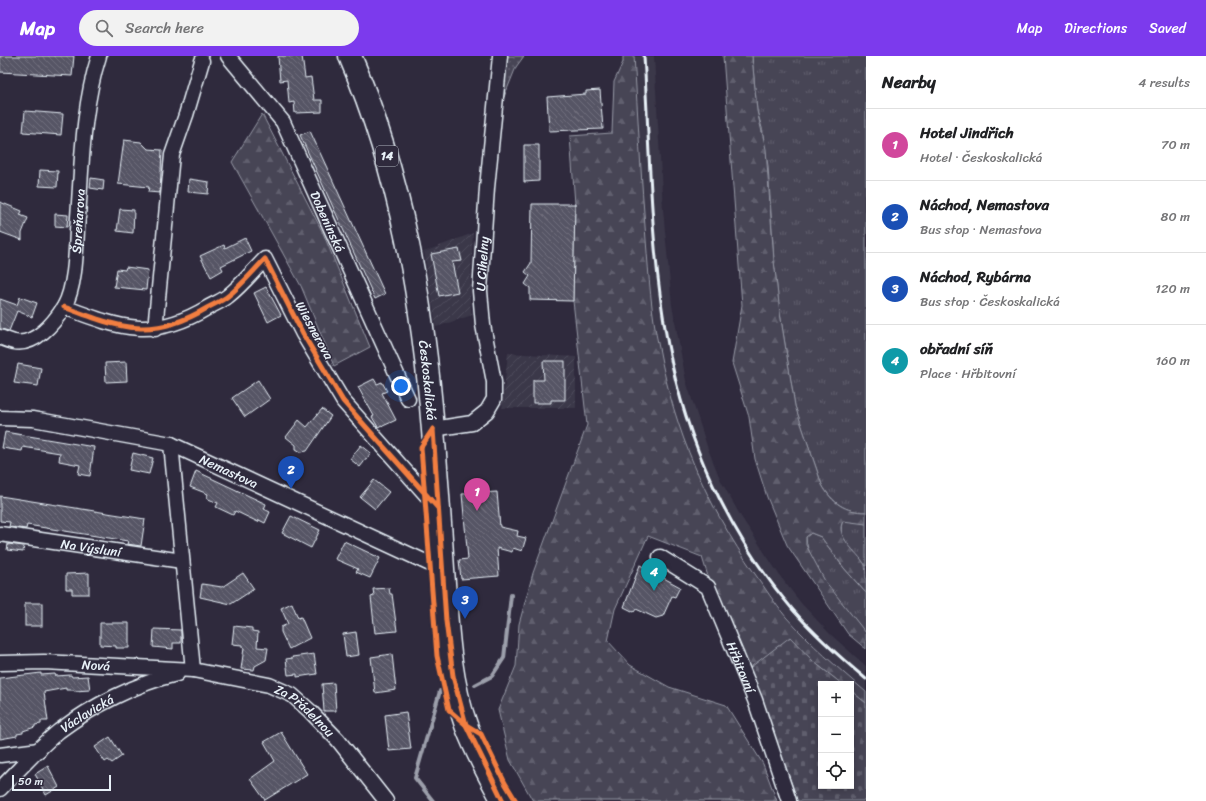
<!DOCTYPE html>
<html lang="en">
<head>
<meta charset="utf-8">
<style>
	:root { --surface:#fff; --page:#f2f2f2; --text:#202124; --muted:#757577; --line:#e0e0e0; --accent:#7c3aed }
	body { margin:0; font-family:Sriracha,sans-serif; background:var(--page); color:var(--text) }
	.controls { position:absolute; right:12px; bottom:12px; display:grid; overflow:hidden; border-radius:0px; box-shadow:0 2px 10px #0003 }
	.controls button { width:36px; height:36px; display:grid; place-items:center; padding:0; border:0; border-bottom:1px solid var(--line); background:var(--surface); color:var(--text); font:20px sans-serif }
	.scale { position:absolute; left:12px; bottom:10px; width:99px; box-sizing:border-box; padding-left:4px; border:2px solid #e8f1f8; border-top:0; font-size:11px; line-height:14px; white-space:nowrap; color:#e8f1f8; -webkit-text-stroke:3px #2f2a3d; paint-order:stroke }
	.you { position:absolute; left:401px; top:330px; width:14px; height:14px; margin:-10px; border:3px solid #fff; border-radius:50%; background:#1a73e8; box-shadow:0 0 0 6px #1a73e833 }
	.badge { display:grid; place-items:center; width:26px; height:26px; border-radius:50%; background:var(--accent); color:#fff; font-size:13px; font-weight:700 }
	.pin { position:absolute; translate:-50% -33px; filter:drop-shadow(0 1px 2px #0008) }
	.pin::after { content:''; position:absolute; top:21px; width:14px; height:12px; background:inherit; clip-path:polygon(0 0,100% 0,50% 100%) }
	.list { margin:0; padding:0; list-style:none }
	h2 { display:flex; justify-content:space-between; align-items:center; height:52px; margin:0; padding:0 16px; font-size:17px }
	h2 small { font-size:13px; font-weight:400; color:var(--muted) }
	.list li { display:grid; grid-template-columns:26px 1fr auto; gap:12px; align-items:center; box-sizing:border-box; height:72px; padding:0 16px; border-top:1px solid var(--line) }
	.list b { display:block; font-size:15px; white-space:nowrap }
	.list p { margin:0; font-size:13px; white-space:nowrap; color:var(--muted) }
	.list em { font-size:13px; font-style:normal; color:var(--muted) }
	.icon { flex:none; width:22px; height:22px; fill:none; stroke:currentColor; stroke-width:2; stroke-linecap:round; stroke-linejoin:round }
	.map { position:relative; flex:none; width:866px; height:745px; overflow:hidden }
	header { display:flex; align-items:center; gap:24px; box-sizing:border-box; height:56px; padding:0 20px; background:var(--accent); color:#fff }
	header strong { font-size:19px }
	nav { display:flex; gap:22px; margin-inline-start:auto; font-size:14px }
	.search { width:280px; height:36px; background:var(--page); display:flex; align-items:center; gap:10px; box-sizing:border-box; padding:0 14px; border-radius:22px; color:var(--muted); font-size:15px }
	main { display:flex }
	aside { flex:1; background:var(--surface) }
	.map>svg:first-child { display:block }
</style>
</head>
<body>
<header>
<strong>Map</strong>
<div class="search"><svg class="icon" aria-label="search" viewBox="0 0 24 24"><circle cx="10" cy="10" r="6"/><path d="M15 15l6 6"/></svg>Search here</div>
<nav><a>Map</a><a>Directions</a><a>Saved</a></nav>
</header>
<main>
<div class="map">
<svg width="866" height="745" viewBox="0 0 866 745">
	<defs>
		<pattern id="industrial-furrows" width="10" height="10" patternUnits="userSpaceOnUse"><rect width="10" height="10" fill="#3b3749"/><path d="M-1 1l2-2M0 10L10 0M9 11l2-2" fill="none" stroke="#4e4b5b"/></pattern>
		<pattern id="grass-tufts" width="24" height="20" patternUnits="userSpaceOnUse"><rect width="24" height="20" fill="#464455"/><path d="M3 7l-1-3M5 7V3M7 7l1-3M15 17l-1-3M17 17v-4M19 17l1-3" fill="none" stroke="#615f6e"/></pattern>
		<pattern id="forest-firs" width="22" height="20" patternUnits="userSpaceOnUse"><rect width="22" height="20" fill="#464455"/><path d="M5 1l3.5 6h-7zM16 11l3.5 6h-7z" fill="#615f6e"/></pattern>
		<pattern id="cemetery-stones" width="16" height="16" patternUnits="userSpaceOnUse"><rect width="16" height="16" fill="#464455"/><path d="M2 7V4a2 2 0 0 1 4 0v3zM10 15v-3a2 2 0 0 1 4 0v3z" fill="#615f6e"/></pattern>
		<pattern id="park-dots" width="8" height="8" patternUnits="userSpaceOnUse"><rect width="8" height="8" fill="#464455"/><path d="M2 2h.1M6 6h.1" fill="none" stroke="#615f6e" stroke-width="1.8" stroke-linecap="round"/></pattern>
		<pattern id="building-back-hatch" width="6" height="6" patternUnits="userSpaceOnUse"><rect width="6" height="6" fill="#575565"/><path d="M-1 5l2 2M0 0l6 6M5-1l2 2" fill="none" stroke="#6f6e7c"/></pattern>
	</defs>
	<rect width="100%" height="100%" fill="#2f2a3d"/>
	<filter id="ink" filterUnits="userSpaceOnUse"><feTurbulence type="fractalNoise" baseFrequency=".025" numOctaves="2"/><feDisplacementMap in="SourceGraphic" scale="8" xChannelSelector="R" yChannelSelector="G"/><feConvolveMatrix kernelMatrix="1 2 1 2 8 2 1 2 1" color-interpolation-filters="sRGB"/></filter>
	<g filter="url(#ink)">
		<polygon fill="#3b3749" points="634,0 654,0 663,153 672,249 686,325 708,393 721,425 740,459 780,520 801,547 829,577 866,610 866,636 815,591 786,560 764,532 723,469 703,433 689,400 667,330 658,291 652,251 643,154"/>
		<g fill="url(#industrial-furrows)">
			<polygon points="473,177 470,246 472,259 436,271 424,196"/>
			<polygon points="508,297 576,301 576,352 502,352"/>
		</g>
		<g fill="url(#grass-tufts)" stroke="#979aa6">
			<path d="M752,0H866V456C845,456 833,447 822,429L795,350L780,257L774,205L768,110L762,72L757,55Z"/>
			<path d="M848,464L866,468V510C857,499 835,480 843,465Z"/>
			<path d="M811,477L821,481L844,512L866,537V577C848,558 806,507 806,481Z"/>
		</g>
		<g fill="url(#forest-firs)" stroke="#979aa6">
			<path d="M623,0H634C638,61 641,122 646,184C649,220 651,257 659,292C675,376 706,448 755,518C765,532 775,548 786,561C810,588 838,612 866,636V647L851,635V628H842L814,606L790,582L747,614L719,556L702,501L648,480L615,553L608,585L630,609L669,631L726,649L763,708L777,745H533L510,704L498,654L516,610L519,568L533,517L587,369L573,245L575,148L570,80L612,77L614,26L623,6Z"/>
			<path d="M723,0H752L757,55L766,93L774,205L780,257L795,350L822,429C832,447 845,456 866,456V468L843,465C834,481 858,496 865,509C866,515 866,529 866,537L844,512L821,481L811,477L806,481V489L825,525L866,577V593L848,578L787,489L767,441L755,403L749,361L732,307L742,249Z"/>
			<polygon points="262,58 323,177 370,291 334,310 301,230 232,106"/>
		</g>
		<polygon fill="url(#cemetery-stones)" stroke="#979aa6" points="790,581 814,606 842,628 821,628 821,730 851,730 851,635 866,647 866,745 797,745 793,731 747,614"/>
		<polygon fill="url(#park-dots)" stroke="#979aa6" points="506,0 524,0 516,11 504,41"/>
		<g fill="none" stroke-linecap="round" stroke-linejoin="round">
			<g stroke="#9c9fab" stroke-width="4">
				<polyline points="475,629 492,620 504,602 511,539"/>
				<polyline points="433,745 415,722 440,635"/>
			</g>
		</g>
		<g fill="url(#building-back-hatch)" stroke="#e8f1f8">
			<polygon points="0,0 74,0 72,20 0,16"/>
			<polygon points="278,0 302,0 305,22 311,21 314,44 322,44 322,56 295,57 294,46 289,47 287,24 280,25"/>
			<polygon points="600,34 603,73 549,75 547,41 586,38 586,35"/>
			<polygon points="25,55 63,58 61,79 23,76"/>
			<polygon points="310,75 385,238 375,243 300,79"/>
			<polygon points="124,84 141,86 148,93 162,94 160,137 148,136 149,131 118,128"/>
			<polygon points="524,89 539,89 539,125 524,126"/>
			<polygon points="40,114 58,115 57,131 39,130"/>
			<polygon points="91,122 104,124 103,134 90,132"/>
			<polygon points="189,123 209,126 208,138 188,136"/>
			<polygon points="0,146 22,155 20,159 28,162 22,177 22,184 0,176"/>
			<polygon points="532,148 575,148 573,245 530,244 530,232 525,228 530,220 525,216 531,207"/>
			<polygon points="120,153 134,154 133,177 117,175"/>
			<polygon points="55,158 68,159 67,171 55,170"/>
			<polygon points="245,182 251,195 221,210 223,214 211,221 200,200 224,189 225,192"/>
			<polygon points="459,193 462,205 452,206 458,236 439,240 431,198"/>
			<polygon points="126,211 148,214 146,234 114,231 117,213 125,214"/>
			<polygon points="266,231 281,259 268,266 254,237"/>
			<polygon points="20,241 37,247 32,261 17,255 9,275 0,273 0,243 17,249"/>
			<polygon points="543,305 565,305 565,344 551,344 551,347 533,347 533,324 544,324"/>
			<polygon points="126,306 127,325 106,326 105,307"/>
			<polygon points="18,308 41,312 38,330 14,327"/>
			<polygon points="374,323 377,328 382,326 387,335 382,337 396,364 383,370 382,369 378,371 372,361 374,360 358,331"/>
			<polygon points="258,324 270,343 245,361 232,342"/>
			<polygon points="322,353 331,360 307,395 301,396 296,393 296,389 286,381 299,364 307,371"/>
			<polygon points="5,376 94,391 90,420 78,418 80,409 59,405 60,397 23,391 22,395 2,392"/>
			<polygon points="361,389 371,397 360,411 350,403"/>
			<polygon points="133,397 153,402 149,418 129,414"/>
			<polygon points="196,415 266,448 264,453 270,456 265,467 259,464 258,466 235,455 233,459 216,451 218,447 206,442 208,438 190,431"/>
			<polygon points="374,424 389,436 375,453 360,441"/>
			<polygon points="497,436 500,471 518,475 517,480 526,482 522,495 513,492 512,496 497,492 499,520 461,523 459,504 468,503 462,438"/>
			<polygon points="0,440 145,463 141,490 127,488 128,485 27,469 26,473 9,471 10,466 0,465"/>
			<polygon points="291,460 320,474 311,492 282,477"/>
			<polygon points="344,485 380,502 370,522 356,516 358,513 335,503"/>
			<polygon points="8,488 24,490 23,496 7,494"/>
			<polygon points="640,509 680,531 675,541 672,540 663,560 656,562 636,553 634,556 624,551"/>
			<polygon points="89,517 89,538 72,538 72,533 66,533 66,518"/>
			<polygon points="243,517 254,533 231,548 200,541 202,528 222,531"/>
			<polygon points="389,532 390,538 392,538 397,575 375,577 371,541 374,540 373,533"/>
			<rect x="25" y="547" width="17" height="23"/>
			<polygon points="292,547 298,562 301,561 310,582 289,593 281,576 281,571 288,568 281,552"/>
			<polygon points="100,567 129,567 129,592 116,592 116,590 100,589"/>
			<polygon points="234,570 252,572 252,575 258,576 257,591 268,592 266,604 255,610 254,614 241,613 244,592 242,591 242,589 232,588"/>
			<polygon points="154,573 181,574 181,587 173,587 173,593 153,591"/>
			<polygon points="356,576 359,599 346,601 343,578"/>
			<polygon points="314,598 317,618 297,621 297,618 288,619 286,603 293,602 292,601"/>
			<polygon points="392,598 396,634 375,637 371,601"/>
			<polygon points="41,617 41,619 55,618 56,620 71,619 72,621 88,620 90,634 74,635 74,634 66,634 66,632 44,636 48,665 41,665 41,668 35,669 35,671 23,675 23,677 17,678 17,680 0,683 0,622"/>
			<polygon points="334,627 336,655 324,655 322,628"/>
			<polygon points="406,656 411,693 389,695 385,659"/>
			<polygon points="281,676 307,718 265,744 250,723 275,705 264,686"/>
			<polygon points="110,681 122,700 112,707 108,704 105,706 95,691"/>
			<polygon points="48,710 59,731 46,739 35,718"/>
		</g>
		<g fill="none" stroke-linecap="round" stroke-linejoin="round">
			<g stroke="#e8f1f8" stroke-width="17">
				<g id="street">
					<path id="s1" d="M228,0L283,66L408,343"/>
					<path d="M64,251C120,272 152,285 207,252C214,248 222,245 228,240C242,229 253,215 265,203L303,278L343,345L438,452"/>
					<polyline points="155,273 172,99 186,59 202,5"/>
					<path id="s2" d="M0,281C5,283 10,285 14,286C35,290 54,267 64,251C75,232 76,197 77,174C82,117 81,56 99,0"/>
					<path id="s3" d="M0,362L33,363L171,388L443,514"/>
					<path id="s4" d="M433,373L472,367L487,355L494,343V326L483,269L480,235L487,132L500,0"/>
					<polyline points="171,388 193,614"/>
					<path id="s5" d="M0,478L182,505"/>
					<path id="s6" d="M660,501L708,531L755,644L789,745"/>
					<path id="s7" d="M0,607L44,606L193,614L269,629L292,639L310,655L338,684L386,745"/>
					<polyline points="0,699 39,694"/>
					<path id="s8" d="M0,733C19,714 38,692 59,675C92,650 137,627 177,618"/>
				</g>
			</g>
			<g stroke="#e8f1f8" stroke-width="25">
				<g id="primary">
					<path id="s9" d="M350,0C401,119 423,246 433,374C437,421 440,467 443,513C447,565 448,619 466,669C475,694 490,721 503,745"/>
				</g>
			</g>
			<use href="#street" stroke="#2f2a3d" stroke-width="14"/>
			<use href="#primary" stroke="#2f2a3d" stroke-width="22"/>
			<path stroke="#e8f1f8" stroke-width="3" d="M644,0C650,96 650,194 668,289C686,386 729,479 793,554C815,579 841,602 866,623"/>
			<g stroke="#2f2a3d" stroke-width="8">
				<g id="cycleway">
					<path d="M64,251C120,272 152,285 207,252C214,248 222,245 228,240C242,229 253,215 265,203L303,278L343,345L438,452"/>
					<polyline points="433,373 421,391 437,600 449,654 466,669 481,678 505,727 516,745"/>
					<polyline points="433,373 446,565 453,620 466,669 503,745"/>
				</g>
			</g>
			<use href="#cycleway" stroke="#f27e40" stroke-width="5"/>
		</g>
	</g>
	<g text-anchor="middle" stroke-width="3" stroke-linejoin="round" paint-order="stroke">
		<rect fill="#2f2a3d" stroke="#b0b5c0" stroke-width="1" x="376" y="90" width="22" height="20" rx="3"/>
		<g font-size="12" font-weight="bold" fill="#e8f1f8">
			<text x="387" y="104">14</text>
		</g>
		<g font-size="13" fill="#e8f1f8" stroke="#2f2a3d">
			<text dy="5" stroke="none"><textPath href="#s2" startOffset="167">Špreňarova</textPath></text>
			<text dy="5" stroke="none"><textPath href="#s1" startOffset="195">Dobenínská</textPath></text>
			<text dy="5" stroke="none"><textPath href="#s4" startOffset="209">U Cihelny</textPath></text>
			<text transform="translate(315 274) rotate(61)" y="5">Wiesnerova</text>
			<text dy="5" stroke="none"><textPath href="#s9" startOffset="335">Českoskalická</textPath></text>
			<text dy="5" stroke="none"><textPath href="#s3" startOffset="237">Nemastova</textPath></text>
			<text dy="5" stroke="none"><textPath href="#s5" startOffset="92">Na Výsluní</textPath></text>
			<text dy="5" stroke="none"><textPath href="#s7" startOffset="96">Nová</textPath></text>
			<text dy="5" stroke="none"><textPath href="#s6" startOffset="143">Hřbitovní</textPath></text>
			<text dy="5" stroke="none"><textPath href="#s7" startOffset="315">Za Přádelnou</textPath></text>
			<text dy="5" stroke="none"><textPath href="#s8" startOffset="116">Václavická</textPath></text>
		</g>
	</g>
</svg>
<div class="controls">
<button>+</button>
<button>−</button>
<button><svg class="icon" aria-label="locate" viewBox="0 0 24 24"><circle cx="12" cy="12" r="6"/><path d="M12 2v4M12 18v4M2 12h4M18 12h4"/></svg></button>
</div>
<div class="scale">50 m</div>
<div class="you"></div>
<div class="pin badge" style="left:477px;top:455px;background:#d1479c">1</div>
<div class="pin badge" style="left:291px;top:433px;background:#1a4fb4">2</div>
<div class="pin badge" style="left:465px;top:563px;background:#1a4fb4">3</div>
<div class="pin badge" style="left:654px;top:535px;background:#0f9aa8">4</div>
</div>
<aside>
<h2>Nearby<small>4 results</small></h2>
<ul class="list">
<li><span class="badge" style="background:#d1479c">1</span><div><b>Hotel Jindřich</b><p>Hotel · Českoskalická</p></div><em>70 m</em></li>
<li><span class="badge" style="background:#1a4fb4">2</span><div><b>Náchod, Nemastova</b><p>Bus stop · Nemastova</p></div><em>80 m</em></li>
<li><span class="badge" style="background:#1a4fb4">3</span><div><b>Náchod, Rybárna</b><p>Bus stop · Českoskalická</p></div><em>120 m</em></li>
<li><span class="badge" style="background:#0f9aa8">4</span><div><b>obřadní síň</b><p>Place · Hřbitovní</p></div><em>160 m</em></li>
</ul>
</aside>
</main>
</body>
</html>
